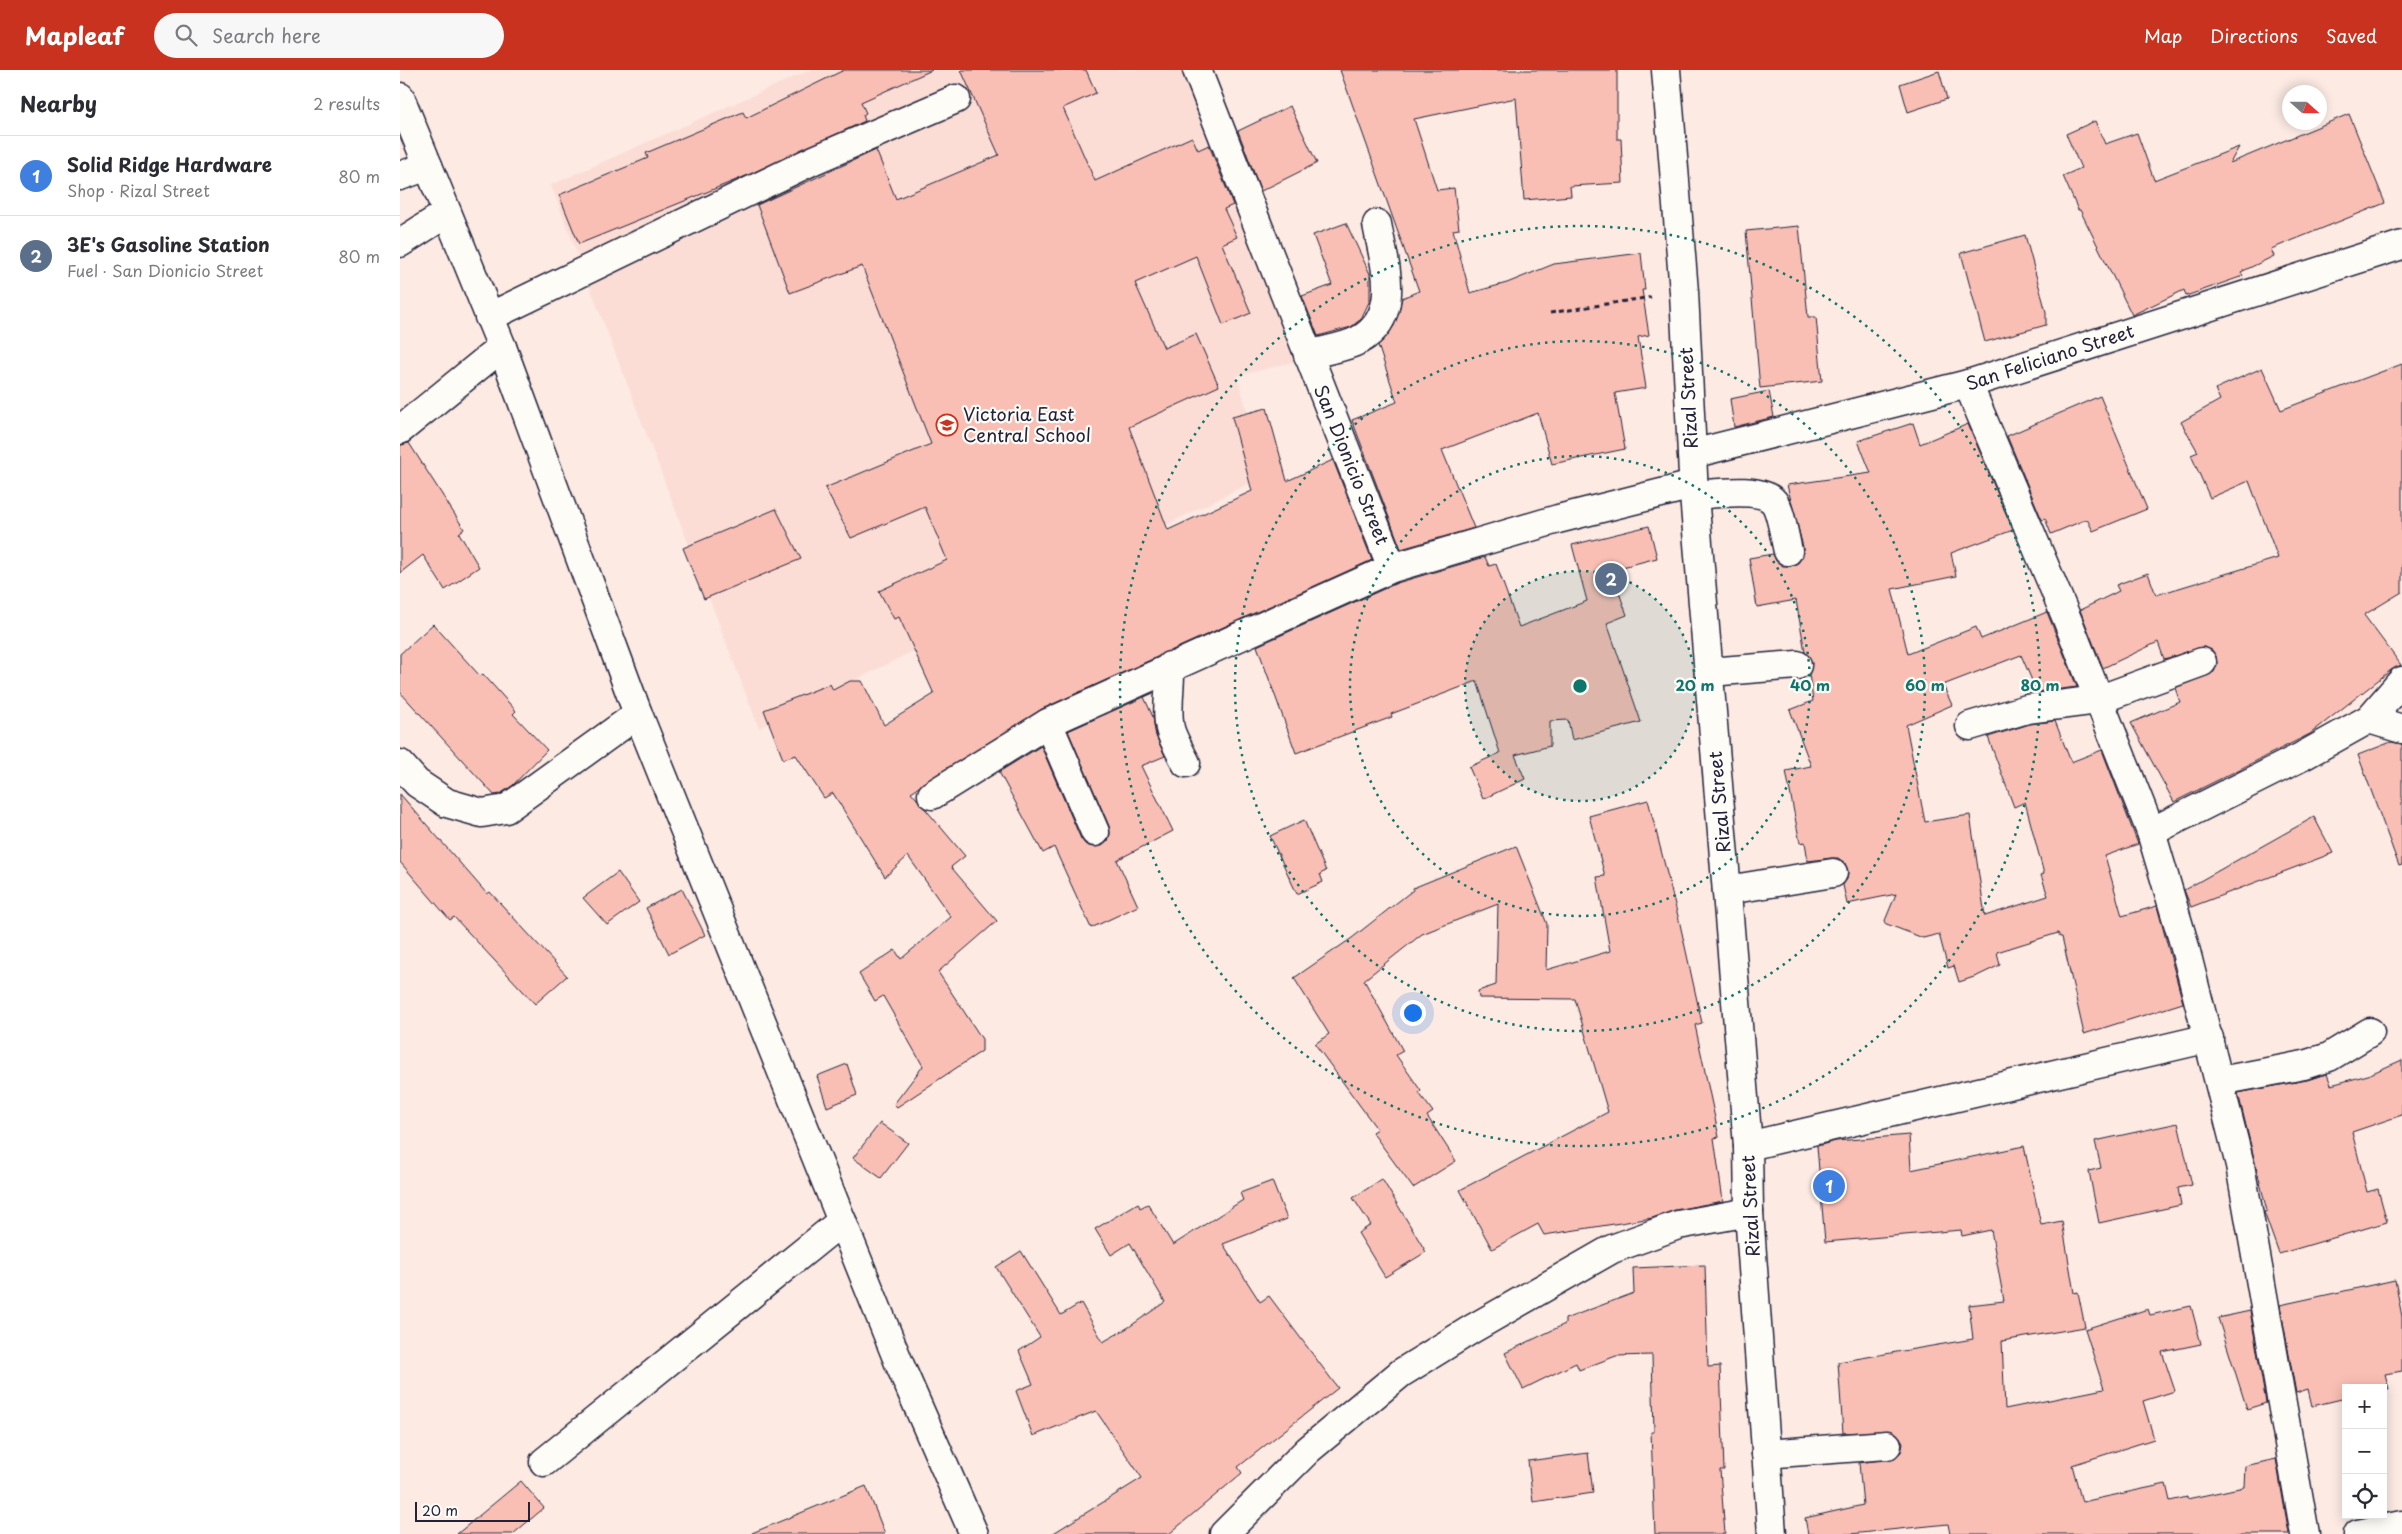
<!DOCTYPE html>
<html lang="en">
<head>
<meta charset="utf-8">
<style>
	:root { --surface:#fff; --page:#f7f7f7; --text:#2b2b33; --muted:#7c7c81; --line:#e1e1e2; --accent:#c8321e }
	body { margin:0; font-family:"Playpen Sans",sans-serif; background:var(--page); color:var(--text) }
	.controls { position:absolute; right:15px; bottom:15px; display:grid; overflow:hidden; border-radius:0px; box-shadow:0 2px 12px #0003 }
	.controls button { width:45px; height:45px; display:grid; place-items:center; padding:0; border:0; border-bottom:1px solid var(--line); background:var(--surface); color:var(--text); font:25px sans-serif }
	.compass { position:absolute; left:1882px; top:15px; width:45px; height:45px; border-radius:50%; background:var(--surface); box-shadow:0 2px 12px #0003; rotate:111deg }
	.scale { position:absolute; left:15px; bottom:12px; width:115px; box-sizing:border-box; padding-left:5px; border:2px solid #22223b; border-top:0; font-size:14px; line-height:18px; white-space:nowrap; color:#22223b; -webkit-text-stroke:4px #fdfcf7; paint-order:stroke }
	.you { position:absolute; left:1012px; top:942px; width:18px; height:18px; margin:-12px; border:4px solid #fff; border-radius:50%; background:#1a73e8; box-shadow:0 0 0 8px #1a73e833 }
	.badge { display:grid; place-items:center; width:32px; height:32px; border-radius:50%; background:var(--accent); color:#fff; font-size:16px; font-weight:700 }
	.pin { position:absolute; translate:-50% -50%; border:2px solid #fff; box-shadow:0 1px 5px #0006 }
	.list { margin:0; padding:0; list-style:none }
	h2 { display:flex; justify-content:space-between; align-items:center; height:65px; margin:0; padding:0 20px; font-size:21px }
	h2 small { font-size:16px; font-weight:400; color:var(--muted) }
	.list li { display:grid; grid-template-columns:32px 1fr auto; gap:15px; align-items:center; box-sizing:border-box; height:80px; padding:0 20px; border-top:1px solid var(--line) }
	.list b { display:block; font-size:19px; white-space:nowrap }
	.list p { margin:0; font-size:16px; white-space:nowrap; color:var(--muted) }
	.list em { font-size:16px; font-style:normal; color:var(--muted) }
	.icon { flex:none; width:28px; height:28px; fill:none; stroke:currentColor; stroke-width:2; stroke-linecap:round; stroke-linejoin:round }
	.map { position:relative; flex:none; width:2002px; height:1464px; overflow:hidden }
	header { display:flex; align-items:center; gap:30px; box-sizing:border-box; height:70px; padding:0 25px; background:var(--accent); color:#fff }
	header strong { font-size:24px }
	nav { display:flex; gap:28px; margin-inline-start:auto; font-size:18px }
	.search { width:350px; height:45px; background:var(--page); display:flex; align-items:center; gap:12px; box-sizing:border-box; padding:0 18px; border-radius:28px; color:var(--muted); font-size:19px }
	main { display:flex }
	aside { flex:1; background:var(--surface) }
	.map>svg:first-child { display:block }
</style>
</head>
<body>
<header>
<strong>Mapleaf</strong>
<div class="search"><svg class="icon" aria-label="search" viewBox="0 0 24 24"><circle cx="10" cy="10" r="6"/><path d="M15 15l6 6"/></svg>Search here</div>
<nav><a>Map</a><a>Directions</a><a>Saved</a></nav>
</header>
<main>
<aside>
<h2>Nearby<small>2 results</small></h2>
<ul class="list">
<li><span class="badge" style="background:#3f7fe0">1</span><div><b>Solid Ridge Hardware</b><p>Shop · Rizal Street</p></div><em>80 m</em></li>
<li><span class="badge" style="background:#5c6f8a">2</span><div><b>3E's Gasoline Station</b><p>Fuel · San Dionicio Street</p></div><em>80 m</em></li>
</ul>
</aside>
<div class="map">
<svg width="2002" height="1464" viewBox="0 0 2002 1464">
	<rect width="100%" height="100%" fill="#fceae3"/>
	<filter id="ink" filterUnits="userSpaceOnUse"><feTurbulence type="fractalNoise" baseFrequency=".02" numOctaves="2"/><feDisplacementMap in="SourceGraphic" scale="10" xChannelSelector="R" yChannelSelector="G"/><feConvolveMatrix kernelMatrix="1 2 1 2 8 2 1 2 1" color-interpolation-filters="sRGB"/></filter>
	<g filter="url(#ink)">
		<polygon fill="#fbddd5" points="410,0 787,0 901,290 837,306 866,405 359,658 151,115"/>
		<g fill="#fabfb4" stroke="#22223b">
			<polygon points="444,0 532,0 461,32 466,43 463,45 465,51 346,106 179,174 159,125 248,88 246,83 343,42 346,48"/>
			<polygon points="561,0 686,0 696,23 663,38 695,111 792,67 798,80 809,75 833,135 824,139 837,167 822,174 851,243 823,255 796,186 735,213 764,278 796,264 819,316 729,357 768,460 852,421 832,347 867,338 887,411 933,390 972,490 642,639 511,722 565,786 551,797 597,851 538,902 582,969 582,981 497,1037 494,1034 523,996 483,926 475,931 459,904 495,880 501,889 551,847 508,786 485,807 433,723 424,728 396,685 383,689 364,640 430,614 433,620 450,611 462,611 484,655 534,624 499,547 494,549 479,521 547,490 525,437 451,468 425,418 531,374 462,196 390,223 357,135 476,80 496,129 599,85"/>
			<polygon points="940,0 1217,0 1217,69 1221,69 1223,113 1170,116 1171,126 1124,130 1116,28 1014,49 1037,120 1054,118 1059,159 1053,160 1070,223 1107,213 1154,194 1241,183 1245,220 1242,220 1249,265 1238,267 1246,318 1215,323 1225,379 1152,394 1138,343 1042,380 1074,458 1001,479 952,350 997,332 978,275 994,256 1002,228 1019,221"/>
			<polygon points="1539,1 1547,29 1508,42 1500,14"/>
			<polygon points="890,36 917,93 861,121 838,61"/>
			<polygon points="1949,44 1985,133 1871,179 1874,186 1841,202 1843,206 1786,226 1784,220 1732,245 1680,140 1678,140 1663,106 1681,98 1666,64 1695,51 1705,74 1737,63 1754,110 1839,77 1830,93"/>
			<polygon points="946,153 970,204 970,230 961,249 951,257 918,266 902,226 932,215 913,165"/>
			<polygon points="1399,156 1408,247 1416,247 1422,311 1360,318 1346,161"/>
			<polygon points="1625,165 1646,242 1646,255 1585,272 1561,183"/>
			<polygon points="2002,294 2002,522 1964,545 2001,595 1991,600 1910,664 1774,732 1731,653 1780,632 1775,618 1814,602 1817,595 1816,586 1812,580 1804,577 1764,589 1758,572 1703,598 1680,540 1719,521 1716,515 1748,503 1756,525 1878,488 1849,411 1810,428 1791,385 1798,382 1781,352 1820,330 1815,319 1862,298 1881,340"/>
			<polygon points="1369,321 1374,347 1334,357 1330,329"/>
			<polygon points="1700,326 1747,439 1693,461 1687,449 1651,464 1645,448 1642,450 1607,366"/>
			<polygon points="1513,353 1520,374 1568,354 1613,460 1551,483 1556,506 1492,519 1508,584 1576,557 1581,569 1647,542 1677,617 1637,622 1621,585 1543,615 1552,635 1506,655 1525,752 1570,745 1585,846 1648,826 1641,805 1644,804 1625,732 1614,737 1588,667 1630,654 1655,651 1671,692 1702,680 1738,774 1705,786 1722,846 1757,836 1783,933 1684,964 1662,867 1660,867 1658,863 1597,882 1600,895 1577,906 1559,912 1554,896 1548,898 1539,864 1523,868 1484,853 1496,824 1447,834 1443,815 1447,809 1448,801 1445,793 1438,788 1431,788 1408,791 1405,772 1400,773 1386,701 1411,696 1390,640 1413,631 1409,604 1412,593 1405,582 1396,530 1357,537 1349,488 1373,484 1376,491 1383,496 1391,496 1398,493 1403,486 1403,477 1387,415 1471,403 1458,371"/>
			<polygon points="9,373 64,459 59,463 79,497 45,520 23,485 0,503 0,375"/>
			<polygon points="376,439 401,489 304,529 283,478"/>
			<polygon points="1249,456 1257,488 1211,500 1227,545 1207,553 1241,652 1172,670 1168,650 1150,651 1150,676 1115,685 1125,709 1083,729 1069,697 1100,683 1077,611 991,644 992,647 896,683 857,576 997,513 1085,487 1089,496 1096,494 1119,557 1187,531 1172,475"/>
			<polygon points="33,554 80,606 83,604 116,641 113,644 147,680 112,716 100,724 94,725 0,622 0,584"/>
			<polygon points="753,623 744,627 753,647 756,666 765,686 741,696 773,761 717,790 738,836 691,858 654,777 643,783 599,702 641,676 681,769 686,775 693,777 702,776 708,771 710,764 709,756 668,661"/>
			<polygon points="1991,672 2002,674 2002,795 1999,796 1958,685"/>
			<polygon points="0,724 87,824 90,822 167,906 135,934 54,847 50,850 0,792"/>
			<polygon points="1248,730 1280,854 1302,953 1295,955 1319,1067 1314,1068 1323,1131 1275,1140 1252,1148 1144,1165 1138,1154 1092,1179 1060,1120 1208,1042 1175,929 1079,928 1078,921 1096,915 1098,834 1022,864 964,910 1003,981 996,985 1021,1021 1019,1023 1033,1042 1027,1046 1056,1091 1013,1118 972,1062 977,1059 915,974 929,964 894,908 952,868 1013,820 1013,818 1116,776 1147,854 1146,900 1210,881 1197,807 1205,806 1189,746"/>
			<polygon points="1914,747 1933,783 1791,837 1784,820"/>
			<polygon points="904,750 926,801 920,804 923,812 897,824 870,766"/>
			<polygon points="218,802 239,832 207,855 183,828"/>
			<polygon points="282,819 305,865 269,884 246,838"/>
			<polygon points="2002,990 2002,1045 1952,1062 1967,1122 1978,1119 1987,1152 1879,1184 1864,1142 1867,1141 1838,1023 1907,1010 1927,1004 1931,1015 1968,1005"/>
			<polygon points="447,994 457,1025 427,1037 417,1006"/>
			<polygon points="480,1053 508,1073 481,1108 453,1088"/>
			<polygon points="1778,1053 1792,1115 1778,1118 1781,1135 1699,1153 1689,1101 1701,1098 1695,1071"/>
			<polygon points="1509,1065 1511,1100 1624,1076 1641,1155 1662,1151 1674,1223 1678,1222 1685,1257 1602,1271 1605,1339 1704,1319 1685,1259 1748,1239 1750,1245 1791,1236 1801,1274 1762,1282 1775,1321 1743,1331 1754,1369 1672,1395 1682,1432 1766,1414 1770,1431 1787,1427 1787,1429 1844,1417 1845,1396 1876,1389 1889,1464 1550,1464 1548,1454 1450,1464 1408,1464 1405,1448 1463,1435 1459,1393 1495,1388 1501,1382 1503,1374 1500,1367 1493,1361 1443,1363 1438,1292 1573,1269 1569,1235 1604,1231 1591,1160 1562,1166 1561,1160 1425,1172 1417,1076 1436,1071"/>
			<polygon points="982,1109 1026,1182 985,1207 958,1163 971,1155 953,1128"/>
			<polygon points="872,1111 887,1149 823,1174 860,1232 869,1226 938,1318 838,1397 842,1403 769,1464 652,1464 742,1408 696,1341 633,1366 616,1321 633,1314 619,1281 640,1267 596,1197 621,1181 661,1245 681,1233 703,1272 729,1257 765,1232 730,1173 711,1185 695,1159 738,1133 740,1138 748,1134 773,1175 843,1130 840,1123"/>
			<polygon points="1305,1195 1308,1297 1320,1296 1324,1400 1320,1400 1325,1464 1255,1464 1251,1362 1254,1362 1252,1285 1216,1286 1179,1300 1176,1293 1123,1319 1105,1283 1165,1254 1165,1249 1234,1223 1233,1198"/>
			<polygon points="1995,1210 2002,1247 2002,1301 1985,1304 1989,1319 1946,1318 1946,1328 1912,1336 1908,1319 1896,1323 1880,1235"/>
			<polygon points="1850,1241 1866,1333 1847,1339 1818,1248"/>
			<polygon points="1188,1383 1193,1423 1133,1432 1128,1391"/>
			<polygon points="121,1411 144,1438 113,1464 57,1464"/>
			<polygon points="466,1416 485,1464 352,1464 352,1463"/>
		</g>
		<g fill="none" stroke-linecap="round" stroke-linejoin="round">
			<g stroke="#22223b" stroke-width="31">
				<g id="minor">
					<polyline points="797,0 992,498"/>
					<polyline points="0,27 102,277 238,644 499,1293 574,1464"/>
					<polyline points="0,106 28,96"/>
					<polyline points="0,173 47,143"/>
					<polyline points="89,247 414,90 556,29"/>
					<path d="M908,285C924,280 945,278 959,270C1003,246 984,193 977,154"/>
					<polyline points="1568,314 1667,549 1751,762 1783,870 1840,1095 1905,1464"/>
					<polyline points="0,360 102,277"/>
					<polyline points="1292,384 1568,314 2002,175"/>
					<path d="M1294,425C1313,424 1361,416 1374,432C1381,441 1385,470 1388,481"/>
					<path d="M770,596C771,615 765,645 771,662C775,673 781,683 786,693"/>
					<polyline points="1309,602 1397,595"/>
					<polyline points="1969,649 2002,659"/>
					<polyline points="648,653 695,762"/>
					<polyline points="1570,656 1627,639 1698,630 1802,592"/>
					<polyline points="0,694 17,713 47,733 82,743 106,739 238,644"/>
					<polyline points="532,725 648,653 992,498 1158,449 1293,415"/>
					<polyline points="1751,762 1901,687 1969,649 2002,611"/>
					<polyline points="1327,820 1433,803"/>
					<polyline points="1820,1011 1904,995 1929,987 1970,962"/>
					<polyline points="1348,1076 1809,968"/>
					<polyline points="1366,1384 1487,1375"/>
					<polyline points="144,1392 442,1151"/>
					<polyline points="824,1464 908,1380 1001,1303 1072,1259 1212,1179 1278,1155 1349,1142"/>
					<polyline points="1958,1464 2002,1455"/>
				</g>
			</g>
			<g stroke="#22223b" stroke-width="31">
				<polyline id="major" points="1266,0 1284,222 1294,425 1348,1076 1349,1142 1372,1464"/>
			</g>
			<polyline stroke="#22223b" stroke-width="3" stroke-dasharray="5 4" stroke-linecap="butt" points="1150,243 1251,227"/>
			<use href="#minor" stroke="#fdfcf7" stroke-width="28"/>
			<use href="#major" stroke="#fdfcf7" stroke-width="28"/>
		</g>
	</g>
	<circle cx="1180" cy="616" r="115" fill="#0f766e" fill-opacity=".12"/>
	<g fill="none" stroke="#0f766e" stroke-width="2.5" stroke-dasharray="2.5 5">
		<circle cx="1180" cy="616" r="115"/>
		<circle cx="1180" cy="616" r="230"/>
		<circle cx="1180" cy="616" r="345"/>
		<circle cx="1180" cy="616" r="460"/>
	</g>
	<defs>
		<g id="school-ring" transform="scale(1.125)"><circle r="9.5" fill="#fdfcf7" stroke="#c8321e" stroke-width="1.5"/><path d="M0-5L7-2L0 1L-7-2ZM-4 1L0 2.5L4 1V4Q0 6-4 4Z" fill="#c8321e"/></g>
	</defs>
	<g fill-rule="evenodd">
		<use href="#school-ring" x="547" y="355"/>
	</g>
	<g text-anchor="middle" stroke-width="4.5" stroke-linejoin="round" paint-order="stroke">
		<g font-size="18" fill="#22223b" stroke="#fdfcf7">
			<text transform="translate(1650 288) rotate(-18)" y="6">San Feliciano Street</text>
			<text transform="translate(1289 328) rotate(-93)" y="6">Rizal Street</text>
			<text transform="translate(951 395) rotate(68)" y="6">San Dionicio Street</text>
			<text transform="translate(1320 732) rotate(-95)" y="6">Rizal Street</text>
			<text transform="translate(1351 1136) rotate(-93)" y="6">Rizal Street</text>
		</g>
		<g font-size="18" fill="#22223b" stroke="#fdfcf7" text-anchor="start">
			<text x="563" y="351">Victoria East<tspan x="563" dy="21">Central School</tspan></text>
		</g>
	</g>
	<circle cx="1180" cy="616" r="8" fill="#0f766e" stroke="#fdfcf7" stroke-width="2.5"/>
	<g font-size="15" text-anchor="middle" font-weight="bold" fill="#0f766e" stroke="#fdfcf7" stroke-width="4.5" stroke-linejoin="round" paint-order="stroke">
		<text x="1295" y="621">20 m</text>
		<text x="1410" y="621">40 m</text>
		<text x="1525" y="621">60 m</text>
		<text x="1640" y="621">80 m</text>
	</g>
</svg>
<div class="controls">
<button>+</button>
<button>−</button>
<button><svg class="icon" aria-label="locate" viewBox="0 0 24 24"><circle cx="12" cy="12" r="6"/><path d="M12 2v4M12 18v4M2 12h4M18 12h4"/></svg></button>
</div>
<svg class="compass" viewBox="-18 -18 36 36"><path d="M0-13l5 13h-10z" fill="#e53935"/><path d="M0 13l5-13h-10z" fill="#7c7c81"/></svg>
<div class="scale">20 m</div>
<div class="you"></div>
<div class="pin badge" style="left:1429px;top:1116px;background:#3f7fe0">1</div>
<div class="pin badge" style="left:1211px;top:509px;background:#5c6f8a">2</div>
</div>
</main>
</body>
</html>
